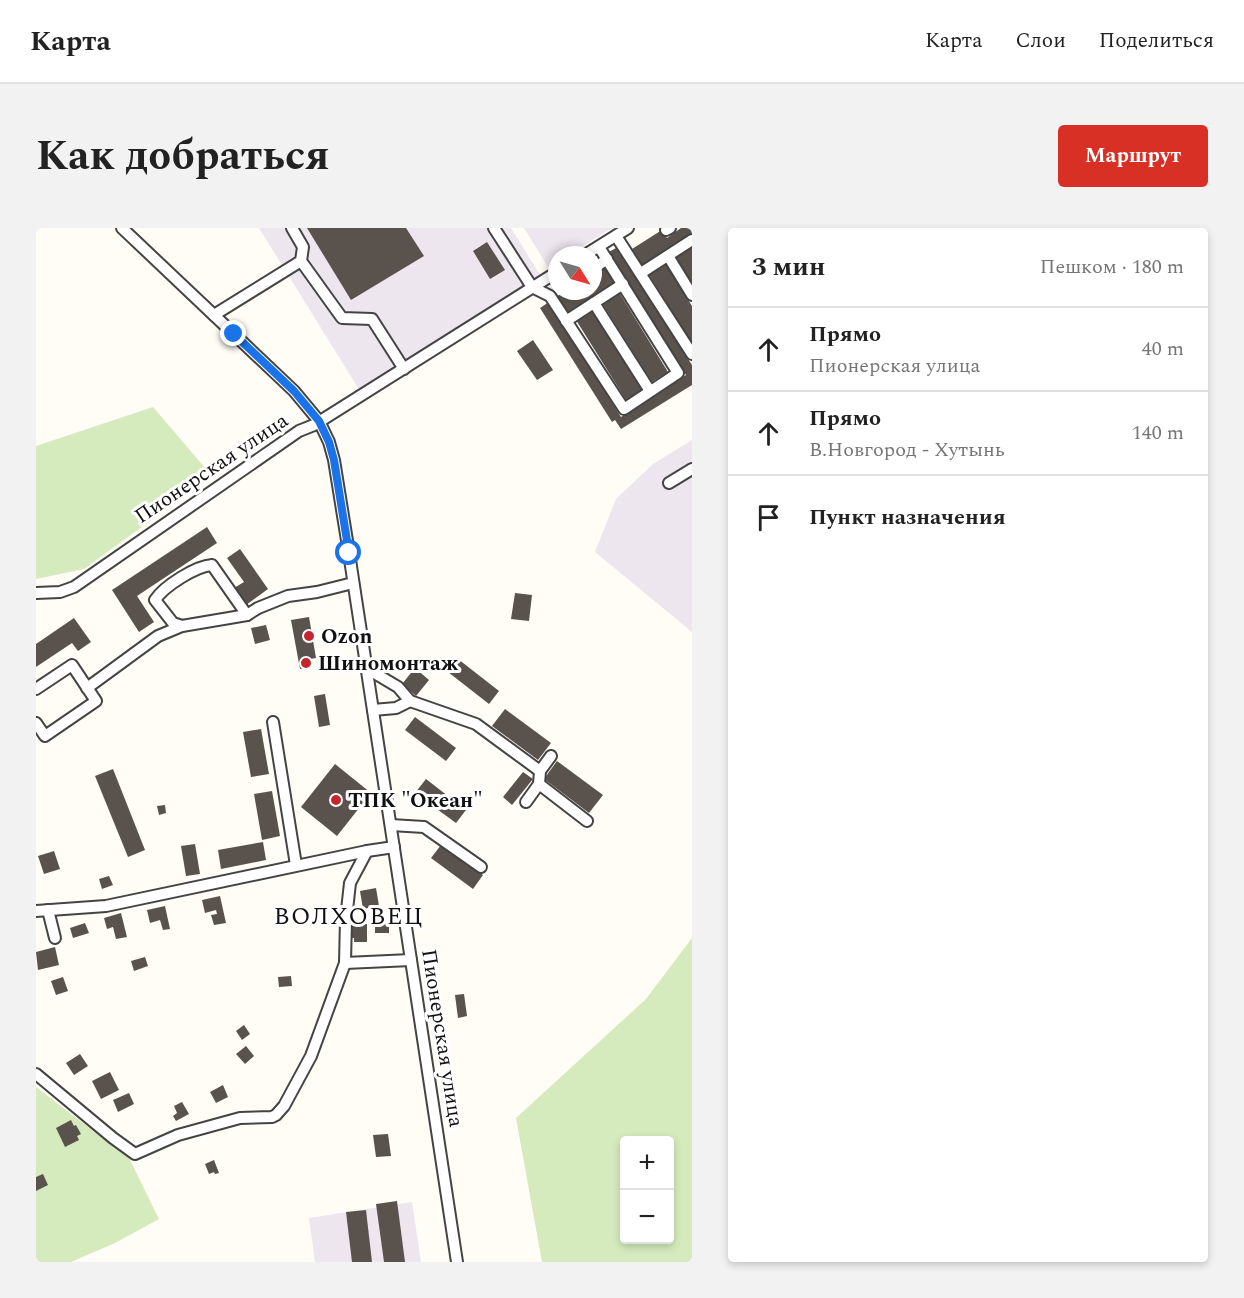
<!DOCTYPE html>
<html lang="ru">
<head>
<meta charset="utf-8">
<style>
	:root { --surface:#fff; --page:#f2f2f2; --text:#222; --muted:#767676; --line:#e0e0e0; --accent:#d93025 }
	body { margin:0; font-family:Spectral,serif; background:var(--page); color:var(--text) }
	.controls { position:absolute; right:18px; bottom:18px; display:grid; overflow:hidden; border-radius:6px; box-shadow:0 3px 9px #0003 }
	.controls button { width:54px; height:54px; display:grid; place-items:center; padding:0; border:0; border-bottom:2px solid var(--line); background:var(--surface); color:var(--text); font:30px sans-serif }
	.compass { position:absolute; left:512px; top:18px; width:54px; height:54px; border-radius:50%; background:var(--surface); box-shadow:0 3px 9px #0003; rotate:127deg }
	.stop { position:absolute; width:18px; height:18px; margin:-14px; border:4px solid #1a73e8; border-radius:50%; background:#fff }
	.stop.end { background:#1a73e8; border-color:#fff; box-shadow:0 2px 6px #0008 }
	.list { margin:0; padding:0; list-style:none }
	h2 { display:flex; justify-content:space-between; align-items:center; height:78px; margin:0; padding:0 24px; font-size:26px }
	h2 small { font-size:20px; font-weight:400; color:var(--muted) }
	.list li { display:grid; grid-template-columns:39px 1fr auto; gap:18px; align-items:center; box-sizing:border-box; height:84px; padding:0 24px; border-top:2px solid var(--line) }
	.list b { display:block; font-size:22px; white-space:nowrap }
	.list p { margin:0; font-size:20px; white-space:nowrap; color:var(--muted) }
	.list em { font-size:20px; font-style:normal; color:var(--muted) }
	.icon { flex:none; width:33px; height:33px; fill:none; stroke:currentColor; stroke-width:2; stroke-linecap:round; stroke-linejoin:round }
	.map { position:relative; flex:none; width:656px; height:1034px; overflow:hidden; border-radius:6px }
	header { display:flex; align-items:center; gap:36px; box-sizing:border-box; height:84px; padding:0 30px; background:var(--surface); border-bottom:2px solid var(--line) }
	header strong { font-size:28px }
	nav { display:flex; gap:33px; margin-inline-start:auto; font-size:21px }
	.intro { display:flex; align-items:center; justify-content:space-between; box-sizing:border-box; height:144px; padding:0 36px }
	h1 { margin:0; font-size:42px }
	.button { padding:15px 27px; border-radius:6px; background:var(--accent); color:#fff; font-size:21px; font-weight:700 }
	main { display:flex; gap:36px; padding:0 36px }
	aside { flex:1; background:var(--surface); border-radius:6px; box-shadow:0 3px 9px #0003 }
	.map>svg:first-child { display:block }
</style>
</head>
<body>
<header>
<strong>Карта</strong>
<nav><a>Карта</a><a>Слои</a><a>Поделиться</a></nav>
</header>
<div class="intro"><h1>Как добраться</h1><a class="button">Маршрут</a></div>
<main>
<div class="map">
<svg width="656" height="1034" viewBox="0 0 656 1034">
	<rect width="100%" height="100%" fill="#fffdf5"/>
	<g fill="#eee6ef">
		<polygon points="223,0 475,0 506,50 324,163"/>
		<polygon points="488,0 576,0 532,27 521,27 521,34 512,39"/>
		<polygon points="656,212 656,404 559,324 580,271 617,236"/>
		<polygon points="376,974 385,1034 279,1034 273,990"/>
	</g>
	<g fill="#d5ebbd" fill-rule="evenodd">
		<polygon points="117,179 176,248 48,341 0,351 0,218"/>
		<path d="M656,710V1034H506L480,890L610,771ZM634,912V1012H588V912Z"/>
		<polygon points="0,859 93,930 123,991 79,1015 35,1034 0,1034"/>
	</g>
	<g fill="#5a524d">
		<polygon points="271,0 370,0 388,28 315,72"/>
		<polygon points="645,0 656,0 656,5 606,37 596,21 626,2 631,10"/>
		<polygon points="451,14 469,42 454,51 437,23"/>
		<polygon points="656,18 656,55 639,28"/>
		<polygon points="580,20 656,137 656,157 585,201 579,192 576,194 504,80 513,74 585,189 650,147 571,25"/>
		<polygon points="571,35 582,52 530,86 520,69 529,63 557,63 557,45"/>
		<polygon points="629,35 656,78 656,115 612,45"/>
		<polygon points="583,64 632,144 616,154 566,75"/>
		<polygon points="557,82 607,161 590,172 540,92"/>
		<polygon points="497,112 517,142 501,152 481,123"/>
		<polygon points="171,299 181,315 101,368 118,394 103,404 76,362"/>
		<polygon points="204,321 232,361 210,377 198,360 208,354 191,330"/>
		<polygon points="479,365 496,367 493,393 475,391"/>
		<polygon points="273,389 280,430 274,431 275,439 264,441 255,392"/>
		<polygon points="38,390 55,414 42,423 36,415 0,439 0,416"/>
		<polygon points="230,397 234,412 219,416 215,400"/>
		<polygon points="422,431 463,463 453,476 412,444"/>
		<polygon points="379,440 393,452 380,468 366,456"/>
		<polygon points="289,466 294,497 283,499 278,468"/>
		<polygon points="469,481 515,515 502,532 456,498"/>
		<polygon points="379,489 420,520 410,533 369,502"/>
		<polygon points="225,501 233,546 215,549 207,504"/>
		<polygon points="521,533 567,567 553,585 508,551"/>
		<polygon points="299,536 335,565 301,608 265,579"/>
		<polygon points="77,541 109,622 92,629 59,548"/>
		<polygon points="487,544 497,551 476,577 467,569"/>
		<polygon points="390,551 430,582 420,595 379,565"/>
		<polygon points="236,563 244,608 226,612 218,566"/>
		<polygon points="129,577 130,585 123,587 121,578"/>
		<polygon points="227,614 230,632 185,641 182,622"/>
		<polygon points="159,616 164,646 150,648 145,618"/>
		<polygon points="405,617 447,647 437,661 395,630"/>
		<polygon points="18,623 24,641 8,646 2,628"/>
		<polygon points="73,648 77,657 66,661 63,651"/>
		<polygon points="340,660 343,678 327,681 324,663"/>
		<polygon points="184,668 190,695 178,697 175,687 181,686 180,682 169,685 166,672"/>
		<polygon points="129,678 134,701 127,702 124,692 114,695 111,682"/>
		<polygon points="85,685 91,709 80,711 77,699 71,701 68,690"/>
		<polygon points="49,695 53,705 37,710 34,700"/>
		<polygon points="316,696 331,696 331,714 318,714 318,710 315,710"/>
		<rect x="339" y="696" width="14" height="9"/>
		<polygon points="19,719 23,737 2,742 0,724"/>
		<polygon points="109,729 112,738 98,743 95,733"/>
		<polygon points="255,748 256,758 243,759 242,749"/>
		<polygon points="27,749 32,763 20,767 15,753"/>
		<polygon points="428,766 431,788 422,790 419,767"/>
		<polygon points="208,797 214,806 206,812 200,803"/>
		<polygon points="210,818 218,828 209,836 200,826"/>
		<polygon points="44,826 52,838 38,847 30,835"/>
		<polygon points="74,844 83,862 65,871 56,853"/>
		<polygon points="187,857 192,869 180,875 174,864"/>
		<polygon points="93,865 98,876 82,884 77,872"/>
		<polygon points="146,874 153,886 140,893 137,888 141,885 138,878"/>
		<polygon points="35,892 38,898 40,897 45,906 41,908 43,912 29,919 20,900"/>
		<polygon points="352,906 355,928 340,929 337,907"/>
		<polygon points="178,932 183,945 179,946 178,944 173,946 169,936"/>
		<polygon points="7,946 12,957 0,963 0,949"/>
		<polygon points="361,973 369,1034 348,1034 340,976"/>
		<polygon points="330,982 336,1034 316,1034 310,984"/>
	</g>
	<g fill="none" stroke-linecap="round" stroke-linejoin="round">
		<g stroke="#444" stroke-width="14">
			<g id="minor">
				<polyline points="86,0 258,163 283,193 293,214 298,232 313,325 421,1034"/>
				<polyline points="458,0 496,59 514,68 588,181 642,145 563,19"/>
				<polyline points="630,2 634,0"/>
				<polyline points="580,8 656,126"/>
				<polyline points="549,27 592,0"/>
				<polyline points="632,28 656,67"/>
				<polyline points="265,33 306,90 336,91 368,141"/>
				<polyline points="557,41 571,31"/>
				<polyline points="605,45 656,12"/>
				<polyline points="558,75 614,163"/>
				<polyline points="178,87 265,33 267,19 256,0"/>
				<polyline points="530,93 587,56"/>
				<polyline points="633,255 656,241"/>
				<polyline points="0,365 24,364 38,359 263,203 278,197 521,44"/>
				<path d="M146,398L137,395L119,372C128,358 160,338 176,337L211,387"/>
				<polyline points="330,440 362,459 374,473 360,480 337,482"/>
				<polyline points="51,460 122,408 146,398 211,387 222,380 252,368 281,364 317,355"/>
				<polyline points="0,461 36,437 60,473 9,508 0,495"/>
				<polyline points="374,473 440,496 504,543 503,556 551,593"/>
				<polyline points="237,494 260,637"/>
				<polyline points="504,543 515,528"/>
				<polyline points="490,574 503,556"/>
				<polyline points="355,597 388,599 445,639"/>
				<polyline points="12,682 19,710"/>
				<polyline points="0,683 70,678 331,623 358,619"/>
				<polyline points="309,735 375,732"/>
				<polyline points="0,846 77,910 99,926 142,907 204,890 236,889 240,887 248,878 275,828 309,735 310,691 314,655 331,623"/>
			</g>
		</g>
		<use href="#minor" stroke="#fff" stroke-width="10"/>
	</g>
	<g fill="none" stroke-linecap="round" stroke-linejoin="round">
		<polyline stroke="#1a73e8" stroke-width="8" points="198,106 258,163 283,193 293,214 298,232 313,325"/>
	</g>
	<g fill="#c4262e" stroke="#fff" stroke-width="2">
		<circle cx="273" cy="408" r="6"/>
		<circle cx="270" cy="435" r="6"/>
		<circle cx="300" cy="572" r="6"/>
	</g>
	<g text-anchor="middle" stroke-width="6" stroke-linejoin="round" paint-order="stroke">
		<g font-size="21" fill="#111" stroke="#fff">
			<text transform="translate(175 240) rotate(-34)" y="7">Пионерская улица</text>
			<text transform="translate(407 810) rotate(81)" y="7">Пионерская улица</text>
		</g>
		<g font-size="21" font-weight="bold" fill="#111" stroke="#fff" text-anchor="start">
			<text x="285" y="415">Ozon</text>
			<text x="282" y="442">Шиномонтаж</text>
			<text x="312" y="579">ТПК "Океан"</text>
		</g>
		<g font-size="24" letter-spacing="1.5" fill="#111" stroke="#fff">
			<text x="313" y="696">ВОЛХОВЕЦ</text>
		</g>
	</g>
</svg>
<div class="controls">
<button>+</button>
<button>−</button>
</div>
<svg class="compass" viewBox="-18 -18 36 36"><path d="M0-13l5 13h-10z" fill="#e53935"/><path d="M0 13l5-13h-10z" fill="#767676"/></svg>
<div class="stop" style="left:313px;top:325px"></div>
<div class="stop end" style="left:198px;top:106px"></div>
</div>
<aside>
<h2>3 мин<small>Пешком · 180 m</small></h2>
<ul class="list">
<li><svg class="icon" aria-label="ahead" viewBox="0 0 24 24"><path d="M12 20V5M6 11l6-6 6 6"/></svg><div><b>Прямо</b><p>Пионерская улица</p></div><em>40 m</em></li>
<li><svg class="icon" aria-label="ahead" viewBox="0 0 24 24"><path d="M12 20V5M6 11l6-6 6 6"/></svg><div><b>Прямо</b><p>В.Новгород - Хутынь</p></div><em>140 m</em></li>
<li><svg class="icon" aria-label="arrive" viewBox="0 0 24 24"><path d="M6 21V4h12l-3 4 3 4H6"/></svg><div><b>Пункт назначения</b></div></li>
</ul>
</aside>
</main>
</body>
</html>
